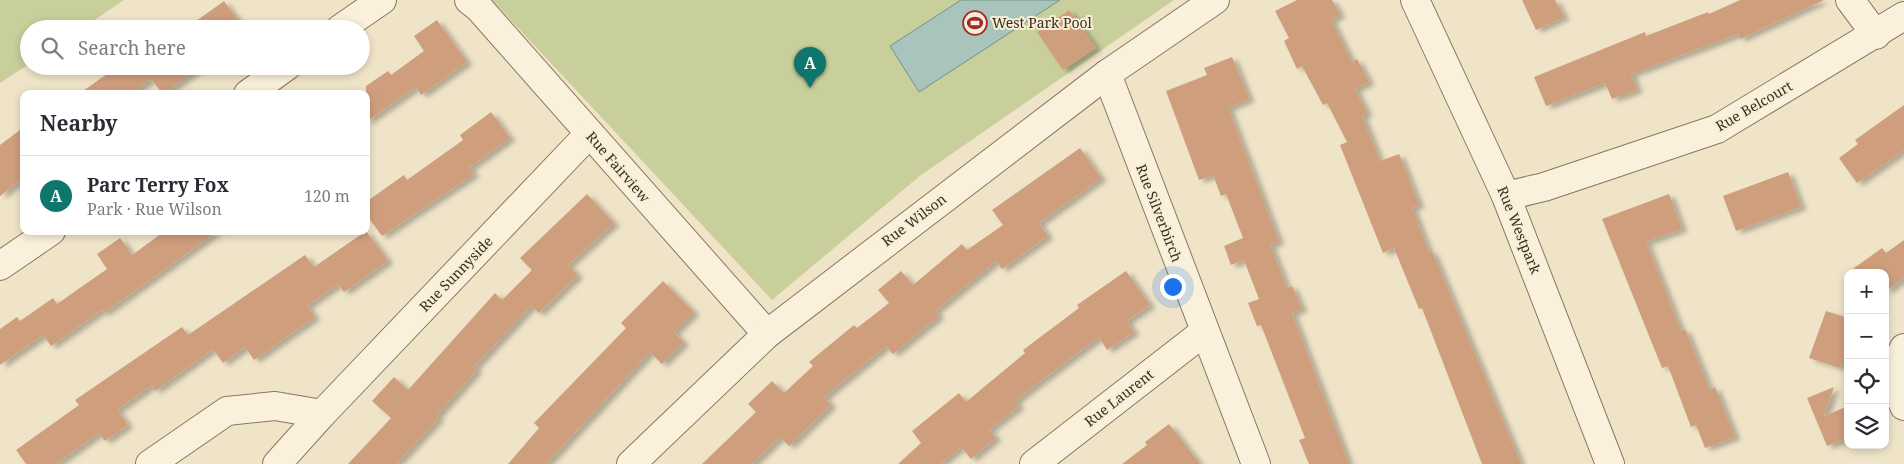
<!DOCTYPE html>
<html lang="en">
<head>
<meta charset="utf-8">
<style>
	:root { --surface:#fff; --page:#f2f2f3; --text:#2b2b33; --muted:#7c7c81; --line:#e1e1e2; --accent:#0f766e }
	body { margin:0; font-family:"Noto Serif",serif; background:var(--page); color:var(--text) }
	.controls { position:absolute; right:15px; bottom:15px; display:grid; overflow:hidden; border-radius:10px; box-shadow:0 2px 8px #0003 }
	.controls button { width:45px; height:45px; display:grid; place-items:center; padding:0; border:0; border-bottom:1px solid var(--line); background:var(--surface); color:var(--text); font:25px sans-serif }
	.you { position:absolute; left:1172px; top:286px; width:18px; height:18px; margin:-12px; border:4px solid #fff; border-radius:50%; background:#1a73e8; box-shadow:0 0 0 8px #1a73e833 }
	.badge { display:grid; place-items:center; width:32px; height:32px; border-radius:50%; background:var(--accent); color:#fff; font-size:16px; font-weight:700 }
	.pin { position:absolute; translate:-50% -41px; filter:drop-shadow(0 1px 2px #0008) }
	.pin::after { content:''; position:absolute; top:26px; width:18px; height:15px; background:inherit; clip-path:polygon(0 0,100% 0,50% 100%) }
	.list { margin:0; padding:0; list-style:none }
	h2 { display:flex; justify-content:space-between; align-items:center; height:65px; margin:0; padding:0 20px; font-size:21px }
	h2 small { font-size:16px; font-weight:400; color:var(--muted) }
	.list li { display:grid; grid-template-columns:32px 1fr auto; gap:15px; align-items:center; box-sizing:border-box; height:80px; padding:0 20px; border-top:1px solid var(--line) }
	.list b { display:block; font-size:19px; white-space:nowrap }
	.list p { margin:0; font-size:16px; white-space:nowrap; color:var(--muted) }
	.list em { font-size:16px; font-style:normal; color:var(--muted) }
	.icon { flex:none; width:28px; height:28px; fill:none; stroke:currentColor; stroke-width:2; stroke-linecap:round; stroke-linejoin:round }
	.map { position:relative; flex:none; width:1904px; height:464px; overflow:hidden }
	.search { position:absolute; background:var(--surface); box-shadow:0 2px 8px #0003; left:20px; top:20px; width:350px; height:55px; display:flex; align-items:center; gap:12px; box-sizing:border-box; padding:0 18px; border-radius:28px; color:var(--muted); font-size:19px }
	.panel { position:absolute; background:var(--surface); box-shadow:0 2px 8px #0003; left:20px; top:90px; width:350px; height:145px; border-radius:10px }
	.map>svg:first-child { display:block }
</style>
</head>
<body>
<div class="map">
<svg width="1904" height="464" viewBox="0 0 1904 464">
	<defs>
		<filter id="shadow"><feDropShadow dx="5.5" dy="3" stdDeviation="2.5" flood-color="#0004"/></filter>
	</defs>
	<rect width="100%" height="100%" fill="#f0e4c8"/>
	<g fill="#c9cf9b">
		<polygon points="0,0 124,0 81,29 29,29 29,64 0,83"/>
		<polygon points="492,0 1174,0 921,175 772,300"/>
	</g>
	<polygon fill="#a9c4bc" stroke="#6f938a" points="961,0 1060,0 919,92 890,46"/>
	<g fill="#cf9f7d" filter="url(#shadow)">
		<polygon points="1297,0 1332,0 1340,15 1331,20 1352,62 1357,59 1369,82 1355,89 1367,113 1362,116 1380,161 1399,154 1419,205 1412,208 1429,252 1432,251 1521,464 1482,464 1422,308 1419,309 1394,248 1383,253 1340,145 1347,142 1327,103 1323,105 1302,66 1297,69 1284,41 1289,38 1275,11"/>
		<polygon points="1522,0 1555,0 1564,17 1536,30"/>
		<polygon points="1740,0 1824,0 1740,39 1738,34 1631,74 1637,90 1612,99 1605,83 1546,106 1534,77 1645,32 1646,36 1708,12 1709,14"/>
		<polygon points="224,1 244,29 185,29"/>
		<polygon points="1069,10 1096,48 1063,70 1037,32"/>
		<polygon points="437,20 467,62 421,95 416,87 366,122 366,86 388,71 391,75 424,51 414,36"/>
		<polygon points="1232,57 1249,99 1228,108 1279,242 1270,245 1287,288 1292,286 1302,309 1292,313 1349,464 1309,464 1299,440 1305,438 1261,325 1257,326 1248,303 1259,299 1244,260 1231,265 1224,246 1243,238 1226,194 1221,196 1213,175 1199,180 1166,91 1207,75 1204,68"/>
		<polygon points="118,66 202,66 163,94 151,79 131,94 79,94"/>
		<polygon points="1904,105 1904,150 1857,183 1839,158 1858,144 1855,140"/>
		<polygon points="491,112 510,138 469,168 474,174 382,236 366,214 366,202 404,175 407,180 463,140 460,135"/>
		<polygon points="24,127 24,178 0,196 0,145"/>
		<polygon points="1080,148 1101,178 1039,223 1048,236 1002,269 996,261 935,311 939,316 893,354 886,346 824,397 831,405 789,446 780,437 752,464 702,464 756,412 748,404 772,381 784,393 813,366 809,362 854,325 857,328 889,303 878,290 901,271 913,285 962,244 967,250 1003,225 992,210"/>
		<polygon points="1788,172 1801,207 1736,231 1723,196"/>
		<polygon points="587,194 614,223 568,265 578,275 539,313 531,306 474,367 477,370 436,416 439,418 396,464 348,464 391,418 372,401 394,377 408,390 495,293 502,300 532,270 520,258"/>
		<polygon points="1669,194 1682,229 1646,242 1681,331 1685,329 1710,390 1715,387 1735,437 1705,448 1696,425 1691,427 1668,366 1662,368 1602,219"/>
		<polygon points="165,231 218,231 104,313 102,310 51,346 43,335 0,365 0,329 17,317 20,321 53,298 57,304 107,269 97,254 120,238 132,255"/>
		<polygon points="366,231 388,261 344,292 338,284 307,306 315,317 254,360 245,347 223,363 213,349 155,391 152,385 117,410 128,425 105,441 99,433 56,464 26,464 16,450 79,405 75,400 182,327 188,335 305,255 314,267"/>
		<polygon points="1904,240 1904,278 1885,292 1885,273 1847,273 1882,248 1886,253"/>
		<polygon points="1126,271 1150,305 1127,321 1134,332 1107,350 1099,337 1034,386 1015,401 1019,406 989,430 996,438 971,459 961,447 940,464 898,464 921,443 912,431 959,393 966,402 1025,353 1023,350 1079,308 1077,305"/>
		<polygon points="663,281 694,312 674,332 684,342 662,364 650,352 546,464 508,464 539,428 534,423 626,328 621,323"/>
		<polygon points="1826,311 1848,318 1848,347 1840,368 1809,358"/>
		<polygon points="1834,387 1824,416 1848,406 1848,438 1827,446 1807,398"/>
		<polygon points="1169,424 1200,464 1122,464 1147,445 1145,442"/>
	</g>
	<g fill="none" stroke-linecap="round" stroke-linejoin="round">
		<g stroke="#8d765c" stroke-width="30">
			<g id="minor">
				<polyline points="469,0 479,8 767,334"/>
				<polyline points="1850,0 1876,35"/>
				<polyline points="340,29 382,0"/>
				<polyline points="1107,74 1256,464"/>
				<polyline points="248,94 287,66"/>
				<polyline points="1506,196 1544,187 1717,129 1904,16"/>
				<polyline points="0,266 51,231"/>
				<polyline points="1904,348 1895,366 1898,391 1904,406"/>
				<polyline points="150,464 227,411 275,406 322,414"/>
				<polyline points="277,464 322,414 589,134"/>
				<polyline points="631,464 767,334 1107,74 1215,0"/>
				<polyline points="1034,464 1204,332"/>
			</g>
		</g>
		<g stroke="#8d765c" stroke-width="30">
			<polyline id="tertiary" points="1415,0 1506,196 1610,464"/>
		</g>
		<use href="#minor" stroke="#faf1dc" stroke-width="28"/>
		<use href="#tertiary" stroke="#faf1dc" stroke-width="28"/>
	</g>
	<defs>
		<g id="stadium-ring" transform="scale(1.25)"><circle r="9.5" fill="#f7eed8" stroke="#9e2a2b" stroke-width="1.5"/><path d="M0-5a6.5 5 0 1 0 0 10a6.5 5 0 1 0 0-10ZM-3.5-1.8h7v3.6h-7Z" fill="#9e2a2b"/></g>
	</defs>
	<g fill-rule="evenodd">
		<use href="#stadium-ring" x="975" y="23"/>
	</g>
	<g text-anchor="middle" stroke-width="4" stroke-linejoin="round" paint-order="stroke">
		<g font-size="14" fill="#3d2e20" stroke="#f7eed8" text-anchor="start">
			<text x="992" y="28">West Park Pool</text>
		</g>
		<g font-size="14" fill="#3d2e20" stroke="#f7eed8">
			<text transform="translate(1754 106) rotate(-30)" y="5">Rue Belcourt</text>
			<text transform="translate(618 167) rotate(49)" y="5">Rue Fairview</text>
			<text transform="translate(1159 213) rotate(69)" y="5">Rue Silverbirch</text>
			<text transform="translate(914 220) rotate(-37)" y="5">Rue Wilson</text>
			<text transform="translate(1519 230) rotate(68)" y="5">Rue Westpark</text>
			<text transform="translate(456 274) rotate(-46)" y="5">Rue Sunnyside</text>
			<text transform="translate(1119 398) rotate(-38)" y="5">Rue Laurent</text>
		</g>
	</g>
</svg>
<div class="controls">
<button>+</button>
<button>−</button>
<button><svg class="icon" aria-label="locate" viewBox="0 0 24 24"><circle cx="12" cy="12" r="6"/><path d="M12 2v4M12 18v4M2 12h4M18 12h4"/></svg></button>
<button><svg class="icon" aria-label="layers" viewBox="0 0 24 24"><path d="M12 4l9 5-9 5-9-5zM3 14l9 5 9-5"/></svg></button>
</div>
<div class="you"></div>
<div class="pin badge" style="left:810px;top:88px">A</div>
<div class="search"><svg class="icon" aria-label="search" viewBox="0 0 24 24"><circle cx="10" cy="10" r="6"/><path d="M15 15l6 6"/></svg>Search here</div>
<section class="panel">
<h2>Nearby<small></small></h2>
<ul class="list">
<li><span class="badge">A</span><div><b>Parc Terry Fox</b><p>Park · Rue Wilson</p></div><em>120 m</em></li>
</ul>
</section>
</div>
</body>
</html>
